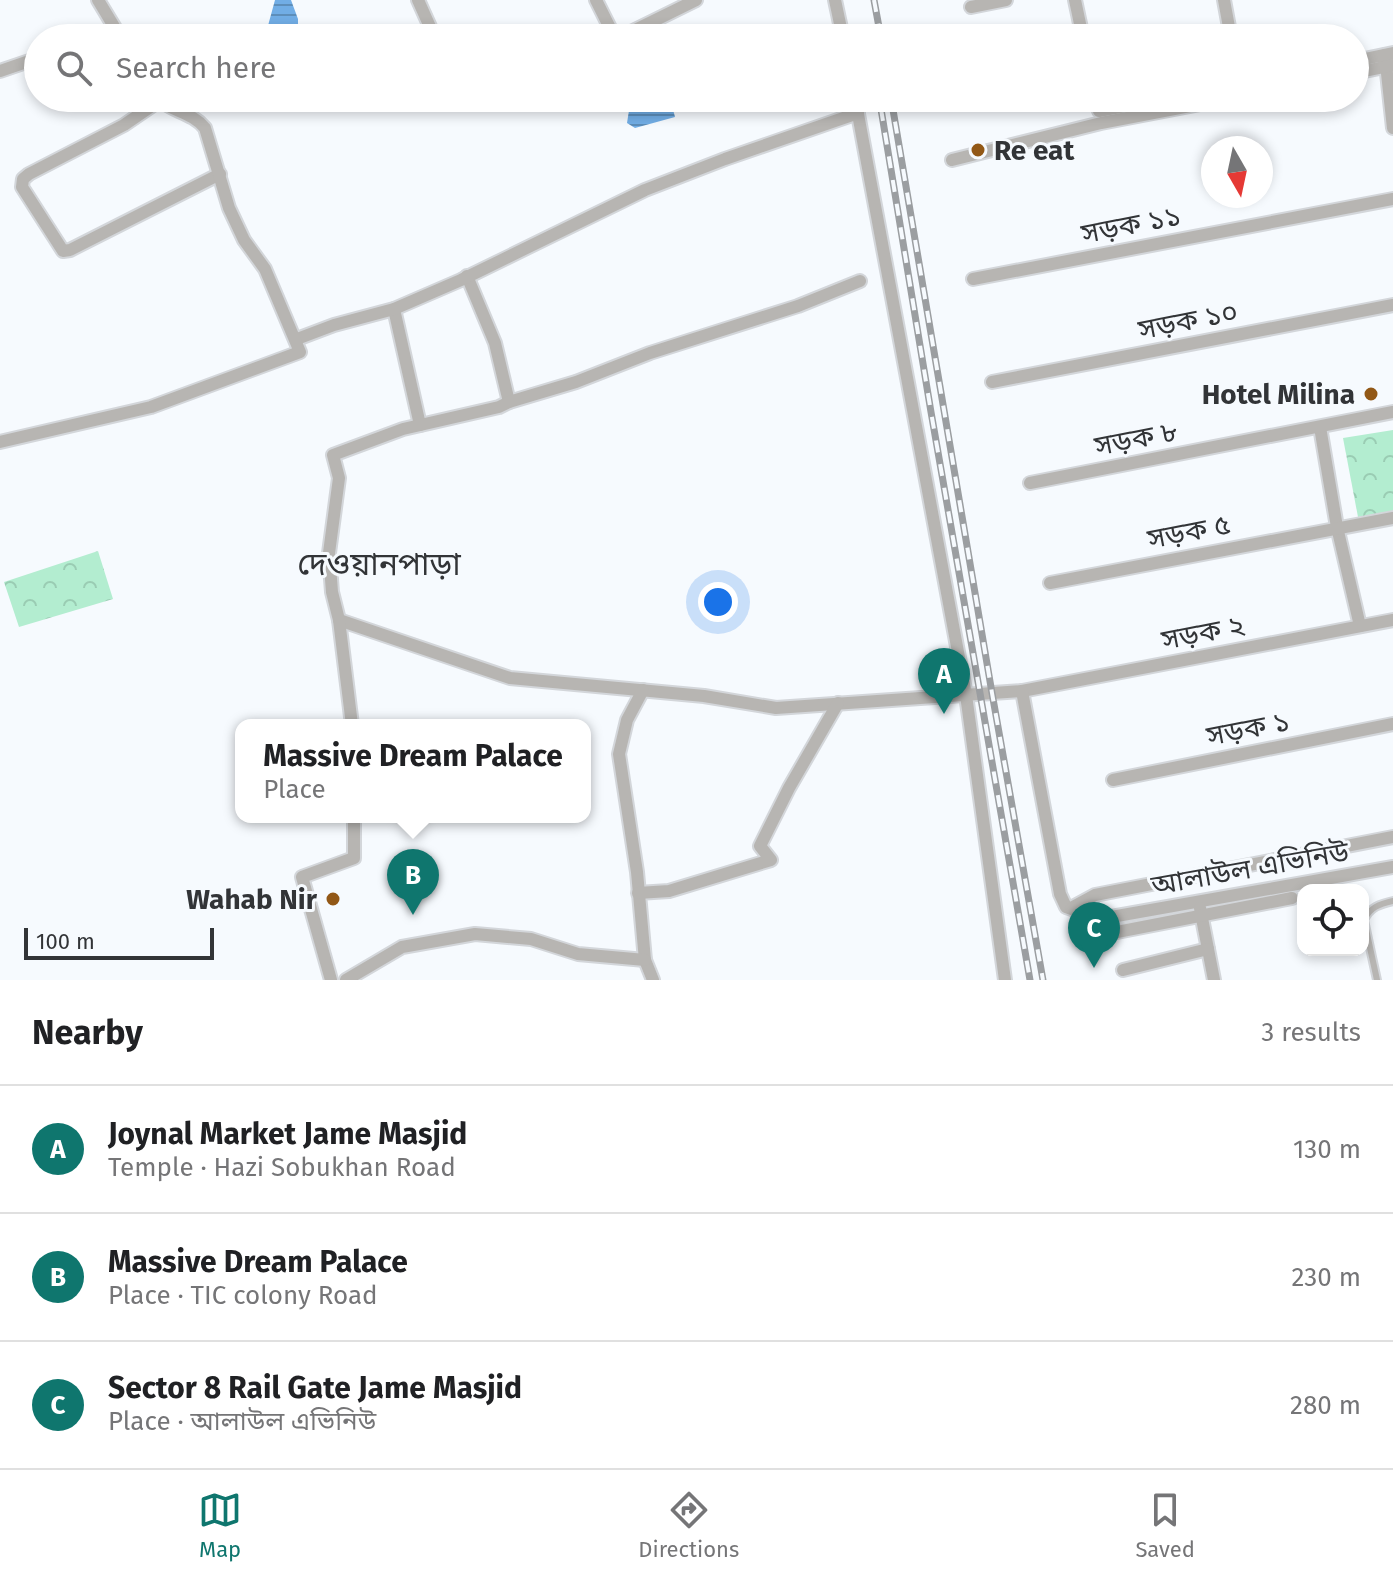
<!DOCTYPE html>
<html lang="en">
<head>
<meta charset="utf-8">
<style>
	:root { --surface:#fff; --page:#f2f2f2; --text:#202124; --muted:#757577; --line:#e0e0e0; --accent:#0f766e }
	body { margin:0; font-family:"Fira Sans","Noto Sans Bengali",sans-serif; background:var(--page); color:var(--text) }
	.controls { position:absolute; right:24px; bottom:24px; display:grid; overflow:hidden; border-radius:16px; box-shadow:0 4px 12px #0003 }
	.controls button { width:72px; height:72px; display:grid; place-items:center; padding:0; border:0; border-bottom:2px solid var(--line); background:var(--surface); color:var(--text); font:40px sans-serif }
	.compass { position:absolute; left:1201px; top:136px; width:72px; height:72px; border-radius:50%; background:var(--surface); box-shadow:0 4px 12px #0003; rotate:171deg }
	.scale { position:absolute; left:24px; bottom:20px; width:190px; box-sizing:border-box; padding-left:8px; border:4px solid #323437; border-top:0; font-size:22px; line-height:28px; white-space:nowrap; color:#323437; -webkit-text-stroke:6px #f6fafe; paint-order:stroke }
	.you { position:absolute; left:718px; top:602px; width:28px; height:28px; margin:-20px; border:6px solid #fff; border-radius:50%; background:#1a73e8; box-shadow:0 0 0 12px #1a73e833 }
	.badge { display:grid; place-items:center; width:52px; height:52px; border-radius:50%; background:var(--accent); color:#fff; font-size:26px; font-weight:700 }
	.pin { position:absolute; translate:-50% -66px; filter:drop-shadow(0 2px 4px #0008) }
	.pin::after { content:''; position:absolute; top:42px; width:28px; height:24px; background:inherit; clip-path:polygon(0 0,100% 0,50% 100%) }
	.popup { position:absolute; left:235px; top:719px; width:356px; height:104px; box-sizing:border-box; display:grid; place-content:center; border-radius:16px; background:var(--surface); filter:drop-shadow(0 2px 6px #0005); font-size:26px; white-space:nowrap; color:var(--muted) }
	.popup b { font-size:30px; color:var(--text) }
	.popup::after { content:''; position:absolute; left:50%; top:100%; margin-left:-16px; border:16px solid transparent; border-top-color:var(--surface) }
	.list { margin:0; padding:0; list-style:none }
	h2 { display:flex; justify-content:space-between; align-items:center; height:104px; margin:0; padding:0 32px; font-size:34px }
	h2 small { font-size:26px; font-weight:400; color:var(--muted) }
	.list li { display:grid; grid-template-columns:52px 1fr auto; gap:24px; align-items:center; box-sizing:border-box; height:128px; padding:0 32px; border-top:2px solid var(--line) }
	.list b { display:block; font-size:30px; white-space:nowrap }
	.list p { margin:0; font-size:26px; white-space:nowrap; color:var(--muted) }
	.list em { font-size:26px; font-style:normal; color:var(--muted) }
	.icon { flex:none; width:44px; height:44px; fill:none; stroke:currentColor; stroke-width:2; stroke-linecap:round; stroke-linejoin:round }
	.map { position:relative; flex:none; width:1393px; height:980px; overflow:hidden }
	.search { position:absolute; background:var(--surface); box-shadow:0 4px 12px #0003; left:24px; right:24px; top:24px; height:88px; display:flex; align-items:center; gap:20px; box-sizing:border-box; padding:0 28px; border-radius:44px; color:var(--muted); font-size:30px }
	.sheet { height:488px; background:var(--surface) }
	nav { display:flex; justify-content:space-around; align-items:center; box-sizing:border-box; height:112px; border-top:2px solid var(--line); background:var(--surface); font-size:22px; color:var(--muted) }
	nav a { display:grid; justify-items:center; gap:4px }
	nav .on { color:var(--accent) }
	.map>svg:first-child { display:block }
</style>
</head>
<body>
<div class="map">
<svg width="1393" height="980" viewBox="0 0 1393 980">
	<defs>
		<pattern id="park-crowns" width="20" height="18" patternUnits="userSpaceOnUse" patternTransform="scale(2)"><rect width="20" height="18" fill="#b3edd0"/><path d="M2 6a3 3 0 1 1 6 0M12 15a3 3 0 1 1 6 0" fill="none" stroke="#9accb3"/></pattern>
		<pattern id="water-rules" width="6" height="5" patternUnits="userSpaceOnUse" patternTransform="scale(2)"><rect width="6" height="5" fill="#71ade5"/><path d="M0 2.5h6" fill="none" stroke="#5d8eba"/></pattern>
	</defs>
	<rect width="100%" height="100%" fill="#f6fafe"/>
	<g fill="url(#park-crowns)">
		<polygon points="1393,430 1393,511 1358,517 1343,438"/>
		<polygon points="98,551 113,599 19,627 4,582"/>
	</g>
	<g fill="url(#water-rules)">
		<polygon points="275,0 291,0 298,19 298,36 268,38 266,33"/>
		<polygon points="631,98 670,98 675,117 635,128 627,123"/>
	</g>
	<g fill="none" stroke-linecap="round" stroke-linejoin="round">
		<g stroke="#d3d6da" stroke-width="10">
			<path id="lane" d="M1377,980L1364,920C1370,907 1380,904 1393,901"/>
		</g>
		<g stroke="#d3d6da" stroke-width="16">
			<g id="street">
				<polyline points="98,0 121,38"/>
				<polyline points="418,0 435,38"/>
				<polyline points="596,0 615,38"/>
				<polyline points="835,0 843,38"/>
				<polyline points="1075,0 1083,38"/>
				<polyline points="1224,0 1231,38"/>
				<polyline points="971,7 1006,0"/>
				<polyline points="98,38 117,31"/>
				<polyline points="619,38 696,0"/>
				<polyline points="1385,55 1393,128"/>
				<polyline points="1355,61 1393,53"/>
				<polyline points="0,71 38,58"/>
				<polyline points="1355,73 1393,65"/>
				<polyline points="855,98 966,695 1005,980"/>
				<polyline points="159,101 124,125 29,174 23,179 22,187 63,251 70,250 220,174"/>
				<polyline points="1099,111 1167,98"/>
				<polyline points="952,160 1101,123 1232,98"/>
				<polyline points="467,276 495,343 509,402"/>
				<polyline points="973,279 1393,199"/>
				<polyline points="394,309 420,425"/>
				<polyline points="297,339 334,325 394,309 461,280 645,190 725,159 858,113"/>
				<polyline points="992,382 1393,305"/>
				<polyline points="1320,427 1337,527 1360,626"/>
				<path d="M0,442L151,407L300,352L265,269L244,240L229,208L205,128C192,112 172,112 157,98"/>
				<polyline points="1030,483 1393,412"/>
				<polyline points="1050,583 1393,518"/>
				<polyline points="339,620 510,678 704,696 776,708 1022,691 1393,620"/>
				<polyline points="643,690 627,720 619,754 637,872 645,960 653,980"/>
				<polyline points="1022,691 1060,894 1066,907 1100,919 1393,867"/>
				<polyline points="352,725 339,620 332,592 329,553 339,478 333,455 403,429 499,407 509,402 576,382 650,353 798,306 860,281"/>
				<polyline points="1113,780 1393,724"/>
				<polyline points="638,893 669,891 771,860 760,846 789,788 838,703"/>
				<polyline points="1071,908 1095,895 1393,837"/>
				<polyline points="1200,908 1214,980"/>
				<polyline points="1112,933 1292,898"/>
				<polyline points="1123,970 1208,949"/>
				<polyline points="331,980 302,877 354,858 354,817"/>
				<polyline points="346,980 402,947 475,934 531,939 578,954 645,960"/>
			</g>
		</g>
		<use href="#lane" stroke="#b7b5b2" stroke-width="6"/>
		<use href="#street" stroke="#b7b5b2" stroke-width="12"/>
		<g stroke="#9b9ea1" stroke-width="7">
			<g id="rail">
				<polyline points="874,0 881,38"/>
				<polyline points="891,98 992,693 1043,980"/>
				<polyline points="881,109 931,412 1030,980"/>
			</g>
		</g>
		<use href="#rail" stroke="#f6fafe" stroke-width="4" stroke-dasharray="12" stroke-linecap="butt"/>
	</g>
	<g fill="#925816" stroke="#f6fafe" stroke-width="3">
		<circle cx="978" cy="150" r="8"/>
		<circle cx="1371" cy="394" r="8"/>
		<circle cx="333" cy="899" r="8"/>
	</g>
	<g text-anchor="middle" stroke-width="6" stroke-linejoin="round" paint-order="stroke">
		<g font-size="28" font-weight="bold" fill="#323437" stroke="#f6fafe" text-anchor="end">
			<text x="994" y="160" text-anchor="start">Re eat</text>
			<text x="1355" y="404">Hotel Milina</text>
			<text x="317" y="909">Wahab Nir</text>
		</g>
		<g font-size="28" fill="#323437" stroke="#f6fafe">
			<text transform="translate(1131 224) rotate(-11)" y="10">সড়ক ১১</text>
			<text transform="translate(1188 320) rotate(-11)" y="10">সড়ক ১০</text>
			<text transform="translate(1136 438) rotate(-11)" y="10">সড়ক ৮</text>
			<text transform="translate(1189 531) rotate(-11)" y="10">সড়ক ৫</text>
			<text transform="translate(1203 632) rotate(-11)" y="10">সড়ক ২</text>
			<text transform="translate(1248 728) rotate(-11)" y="10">সড়ক ১</text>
			<text transform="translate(1250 868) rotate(-10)" y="10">আলাউল এভিনিউ</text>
		</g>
		<g font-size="32" fill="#323437" stroke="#f6fafe">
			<text x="379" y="575">দেওয়ানপাড়া</text>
		</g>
	</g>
</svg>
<div class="controls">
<button><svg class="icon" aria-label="locate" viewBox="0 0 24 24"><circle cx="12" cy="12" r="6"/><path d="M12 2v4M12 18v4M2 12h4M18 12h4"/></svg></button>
</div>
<svg class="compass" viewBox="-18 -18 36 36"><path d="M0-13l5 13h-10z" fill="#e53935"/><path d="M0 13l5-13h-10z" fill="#757577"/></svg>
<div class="scale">100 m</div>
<div class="you"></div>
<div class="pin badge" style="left:944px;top:714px">A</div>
<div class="pin badge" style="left:413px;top:915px">B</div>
<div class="popup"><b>Massive Dream Palace</b>Place</div>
<div class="pin badge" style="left:1094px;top:968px">C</div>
<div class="search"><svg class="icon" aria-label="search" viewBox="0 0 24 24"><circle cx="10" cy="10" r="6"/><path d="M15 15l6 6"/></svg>Search here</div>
</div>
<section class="sheet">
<h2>Nearby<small>3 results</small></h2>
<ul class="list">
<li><span class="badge">A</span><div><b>Joynal Market Jame Masjid</b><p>Temple · Hazi Sobukhan Road</p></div><em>130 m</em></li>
<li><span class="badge">B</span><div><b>Massive Dream Palace</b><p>Place · TIC colony Road</p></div><em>230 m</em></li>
<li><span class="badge">C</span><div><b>Sector 8 Rail Gate Jame Masjid</b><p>Place · আলাউল এভিনিউ</p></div><em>280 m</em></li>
</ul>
</section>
<nav>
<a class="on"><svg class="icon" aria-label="map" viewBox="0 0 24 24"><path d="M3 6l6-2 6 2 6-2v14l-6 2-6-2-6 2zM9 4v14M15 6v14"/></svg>Map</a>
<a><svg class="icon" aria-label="directions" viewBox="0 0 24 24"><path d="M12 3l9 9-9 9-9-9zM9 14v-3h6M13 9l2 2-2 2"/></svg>Directions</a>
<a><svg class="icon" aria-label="saved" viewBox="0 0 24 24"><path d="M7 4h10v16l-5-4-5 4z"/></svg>Saved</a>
</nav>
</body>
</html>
